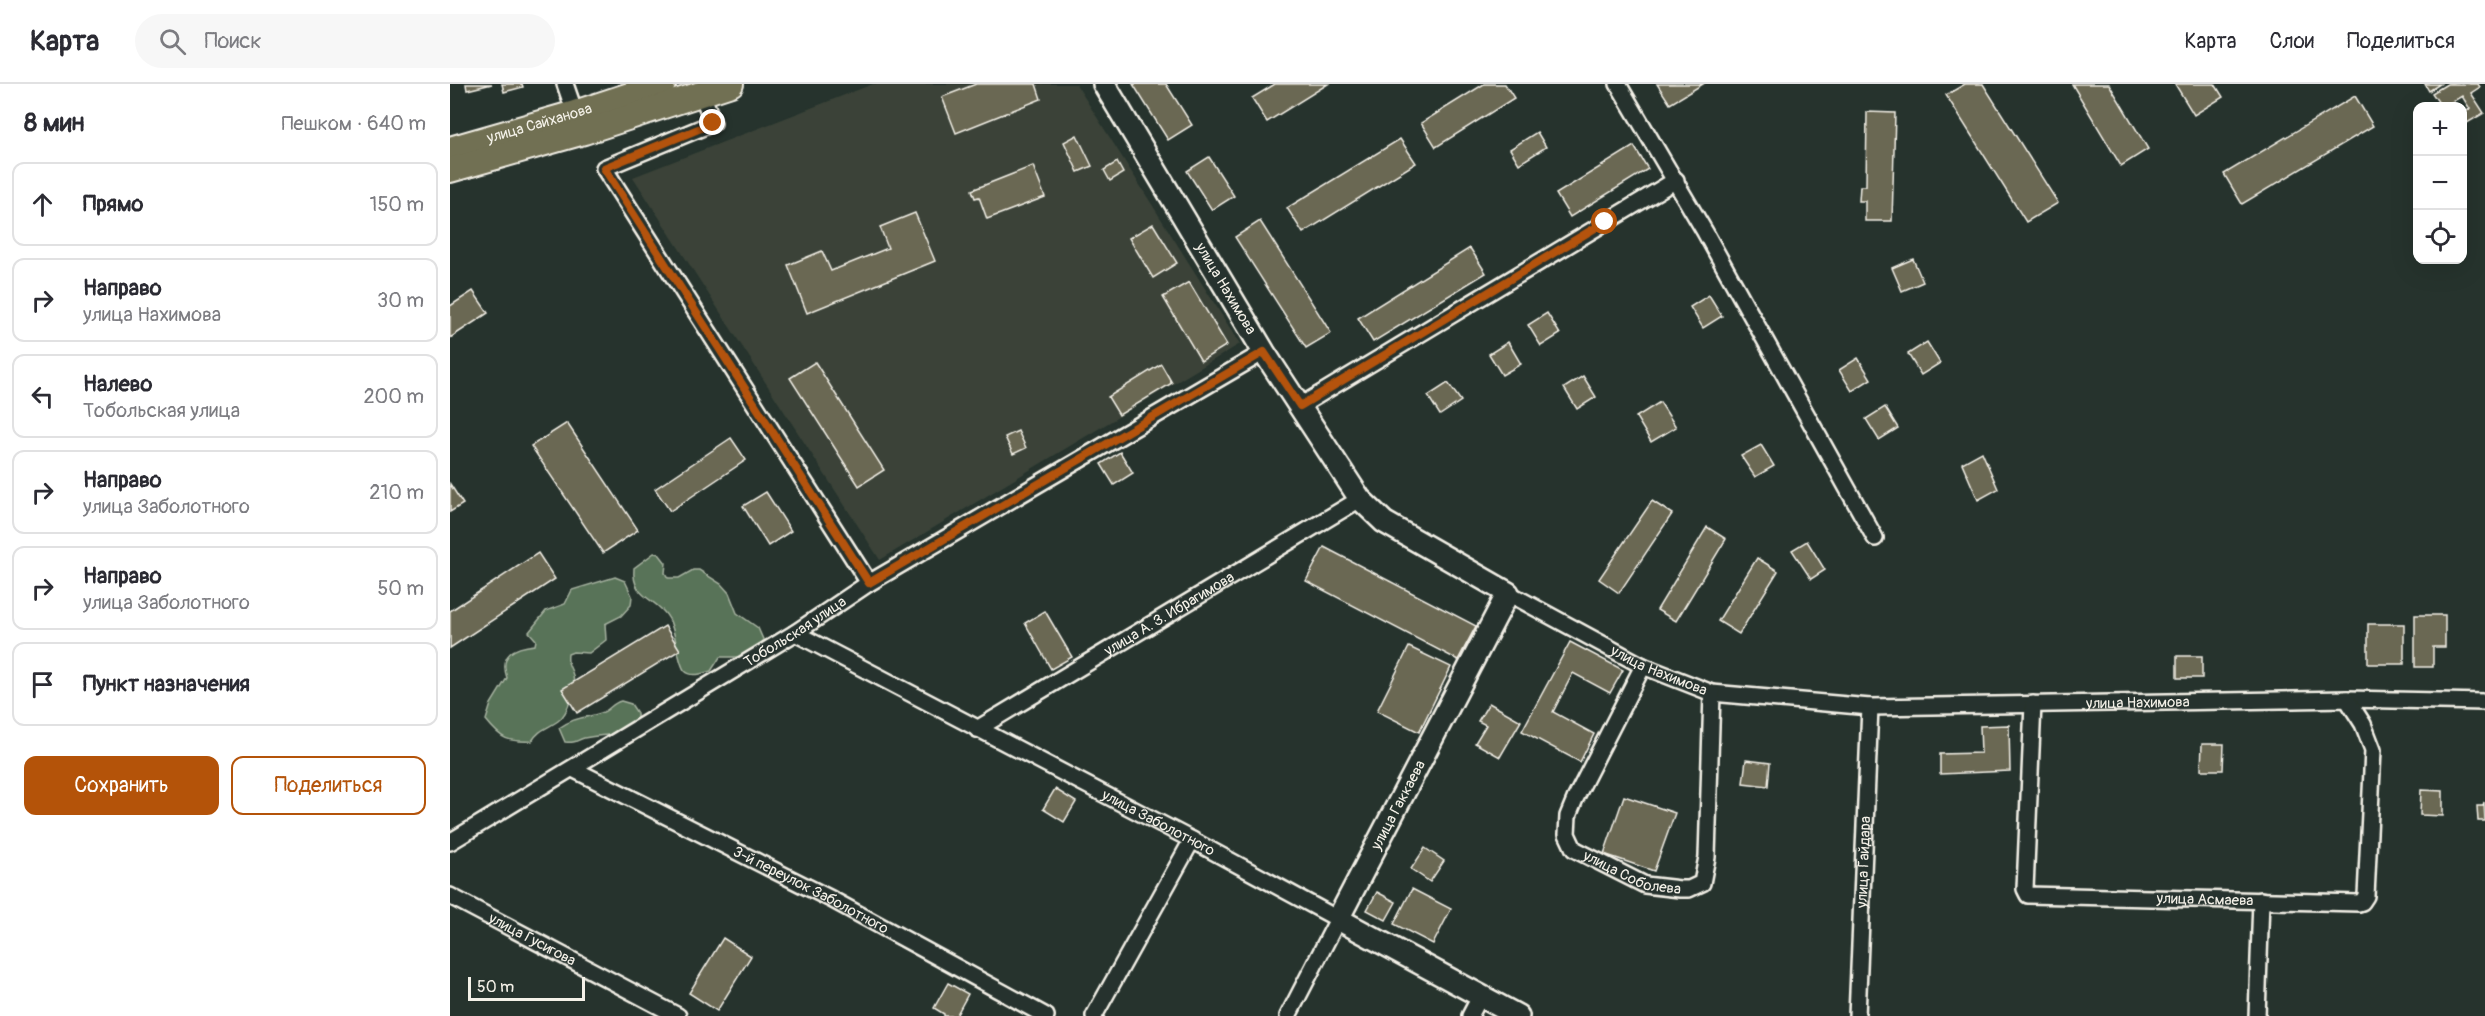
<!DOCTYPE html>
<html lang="ru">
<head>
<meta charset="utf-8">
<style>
	:root { --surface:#fff; --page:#f7f7f7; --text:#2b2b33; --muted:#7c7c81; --line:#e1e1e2; --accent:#b45309 }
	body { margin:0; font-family:Pangolin,sans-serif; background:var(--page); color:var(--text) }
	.controls { position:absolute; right:18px; top:18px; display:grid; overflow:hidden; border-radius:12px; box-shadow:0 6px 24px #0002 }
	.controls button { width:54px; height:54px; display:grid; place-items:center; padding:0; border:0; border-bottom:2px solid var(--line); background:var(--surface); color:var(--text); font:30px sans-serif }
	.scale { position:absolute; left:18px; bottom:15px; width:117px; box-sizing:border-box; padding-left:6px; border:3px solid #f4f1e8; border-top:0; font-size:16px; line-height:21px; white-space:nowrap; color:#f4f1e8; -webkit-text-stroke:4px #26332d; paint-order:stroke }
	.stop { position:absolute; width:18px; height:18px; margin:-14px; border:4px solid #b45309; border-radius:50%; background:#fff }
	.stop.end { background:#b45309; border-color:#fff; box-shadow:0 2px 6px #0008 }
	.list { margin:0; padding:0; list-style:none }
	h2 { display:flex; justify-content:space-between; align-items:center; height:78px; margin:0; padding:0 24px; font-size:26px }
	h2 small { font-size:20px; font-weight:400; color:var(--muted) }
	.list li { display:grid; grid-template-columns:39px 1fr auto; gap:18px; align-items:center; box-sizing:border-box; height:84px; margin:0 12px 12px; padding:0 12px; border:2px solid var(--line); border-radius:12px }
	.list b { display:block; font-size:22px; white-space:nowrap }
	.list p { margin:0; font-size:20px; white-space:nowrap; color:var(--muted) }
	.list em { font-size:20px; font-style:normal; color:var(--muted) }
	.actions { display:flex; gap:12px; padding:18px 24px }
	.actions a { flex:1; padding:14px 0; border:2px solid var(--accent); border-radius:12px; text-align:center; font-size:21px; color:var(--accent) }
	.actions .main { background:var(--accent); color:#fff }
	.icon { flex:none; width:33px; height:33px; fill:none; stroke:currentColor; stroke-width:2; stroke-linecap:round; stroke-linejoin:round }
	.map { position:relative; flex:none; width:2035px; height:932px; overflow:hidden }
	header { display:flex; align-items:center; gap:36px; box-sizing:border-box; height:84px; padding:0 30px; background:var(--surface); border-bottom:2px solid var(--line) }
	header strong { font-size:28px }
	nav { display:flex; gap:33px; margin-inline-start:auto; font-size:21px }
	.search { width:420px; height:54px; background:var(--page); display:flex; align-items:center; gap:15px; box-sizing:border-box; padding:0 21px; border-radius:33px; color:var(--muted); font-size:22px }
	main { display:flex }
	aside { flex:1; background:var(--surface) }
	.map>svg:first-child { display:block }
</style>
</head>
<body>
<header>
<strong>Карта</strong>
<div class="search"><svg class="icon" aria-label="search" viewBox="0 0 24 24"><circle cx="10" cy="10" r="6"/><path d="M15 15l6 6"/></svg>Поиск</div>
<nav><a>Карта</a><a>Слои</a><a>Поделиться</a></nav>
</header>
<main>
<aside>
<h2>8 мин<small>Пешком · 640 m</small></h2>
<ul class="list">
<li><svg class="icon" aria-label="ahead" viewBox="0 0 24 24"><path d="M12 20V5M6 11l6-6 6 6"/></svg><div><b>Прямо</b></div><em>150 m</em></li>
<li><svg class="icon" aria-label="right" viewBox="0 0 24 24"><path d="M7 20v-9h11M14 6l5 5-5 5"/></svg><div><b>Направо</b><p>улица Нахимова</p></div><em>30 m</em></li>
<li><svg class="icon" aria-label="left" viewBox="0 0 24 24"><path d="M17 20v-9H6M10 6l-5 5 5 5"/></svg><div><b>Налево</b><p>Тобольская улица</p></div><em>200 m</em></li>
<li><svg class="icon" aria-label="right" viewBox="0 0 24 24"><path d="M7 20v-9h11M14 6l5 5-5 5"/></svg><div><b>Направо</b><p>улица Заболотного</p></div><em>210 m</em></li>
<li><svg class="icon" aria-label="right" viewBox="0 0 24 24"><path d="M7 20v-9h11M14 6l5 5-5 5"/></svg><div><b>Направо</b><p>улица Заболотного</p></div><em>50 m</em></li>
<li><svg class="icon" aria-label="arrive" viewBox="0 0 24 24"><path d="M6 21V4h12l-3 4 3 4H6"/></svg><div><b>Пункт назначения</b></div></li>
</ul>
<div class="actions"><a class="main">Сохранить</a><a>Поделиться</a></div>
</aside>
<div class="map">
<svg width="2035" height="932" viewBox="0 0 2035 932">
	<rect width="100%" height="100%" fill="#26332d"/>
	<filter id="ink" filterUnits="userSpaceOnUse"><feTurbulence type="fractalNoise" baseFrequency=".0167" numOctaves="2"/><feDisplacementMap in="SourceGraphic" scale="12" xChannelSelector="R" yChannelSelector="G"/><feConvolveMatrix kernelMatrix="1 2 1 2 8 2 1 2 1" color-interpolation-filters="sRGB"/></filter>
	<g filter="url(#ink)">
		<polygon fill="#3a4338" points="423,0 626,0 790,260 430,476 183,93"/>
		<g fill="#597359" stroke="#a6b2a0" stroke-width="1.5">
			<path d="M204,469L209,470L216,479L215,489L218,494H229L243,486H249L271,500L279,509L287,529L308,544L315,560L307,573H270L261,587C253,589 242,594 235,587C228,581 226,547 219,535C208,514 181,515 184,484Z"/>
			<path d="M165,493L175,497L182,512L181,521L171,532L155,540L156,556L139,569L123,568L118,570C117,579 119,581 122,588C127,600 119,629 108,637C97,645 89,645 82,657C58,658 52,656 36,636L41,620L57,594C49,570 64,563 85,561L86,556L79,548L96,527L115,520L122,506Z"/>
			<path d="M171,617L181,620L187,629V635L170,651C158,650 146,652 134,654C125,657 126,659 115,658L109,644C127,632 133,635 151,629C159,627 162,619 171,617Z"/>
		</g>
		<g fill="#6a6753" stroke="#f4f1e8" stroke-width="1.5">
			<polygon points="16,0 42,0 17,6"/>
			<polygon points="52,0 72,0 73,3 54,8"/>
			<polygon points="526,0 586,0 591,15 506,49 492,13"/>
			<polygon points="683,0 716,0 742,41 718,56"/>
			<polygon points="825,0 878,0 817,38 802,14"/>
			<polygon points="1034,0 1055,0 1064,14 986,63 971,39"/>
			<polygon points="1207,0 1253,0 1220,20"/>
			<polygon points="1515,0 1533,0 1608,119 1576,138 1496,11"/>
			<polygon points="1622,0 1659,0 1698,65 1671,82"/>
			<polygon points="1725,0 1765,0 1773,13 1744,31"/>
			<polygon points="1975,0 1990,0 1979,7"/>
			<polygon points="1997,0 2028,0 2030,3 2021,9 2034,29 2012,42 2012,30 2020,25 2012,12 1995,22 1991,22 1982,9"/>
			<polygon points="1905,12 1923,42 1792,120 1774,90"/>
			<polygon points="1417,28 1445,29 1442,137 1415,137 1415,117 1409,117 1410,102 1416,102"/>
			<polygon points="1087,48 1096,63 1069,80 1060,65"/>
			<polygon points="627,51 642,82 628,88 614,58"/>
			<polygon points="950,55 966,79 853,149 837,124"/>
			<polygon points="1184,62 1198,85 1120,133 1106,110"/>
			<polygon points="759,73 784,112 762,126 737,87"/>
			<polygon points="667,78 673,89 660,97 654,86"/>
			<polygon points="583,82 595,113 537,135 529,113 525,114 522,106"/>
			<polygon points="465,129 485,177 357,229 338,181 372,167 381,187 438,164 430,143"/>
			<polygon points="810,137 881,249 856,264 785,153"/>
			<polygon points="703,140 727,179 703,194 679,154"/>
			<polygon points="1020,164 1036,189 923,258 908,234"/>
			<polygon points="1463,175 1473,198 1452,207 1442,184"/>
			<polygon points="739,198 777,261 751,277 713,213"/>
			<polygon points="23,207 38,229 0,254 0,222"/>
			<polygon points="1259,211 1272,232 1253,244 1240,223"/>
			<polygon points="1097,229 1110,250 1091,262 1078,241"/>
			<polygon points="1058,258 1071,280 1052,291 1039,270"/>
			<polygon points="1477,258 1490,279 1471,291 1458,270"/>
			<polygon points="1408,274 1421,295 1402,307 1389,286"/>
			<polygon points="365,278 434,386 409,402 340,294"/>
			<polygon points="711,280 722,299 669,331 658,313"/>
			<polygon points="1133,292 1146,313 1127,325 1114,304"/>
			<polygon points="998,299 1011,317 990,331 978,312"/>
			<polygon points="1210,318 1226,343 1201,358 1186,333"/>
			<polygon points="1435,323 1448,344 1429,356 1416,335"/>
			<polygon points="117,339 188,446 153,469 81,362"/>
			<polygon points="568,347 576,364 563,370 555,353"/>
			<polygon points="281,354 296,376 220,427 205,405"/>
			<polygon points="1311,361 1324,382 1305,393 1291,372"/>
			<polygon points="670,368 683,389 664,401 651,380"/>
			<polygon points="1532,368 1548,405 1528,416 1512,379"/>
			<polygon points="0,400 13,420 0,428"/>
			<polygon points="316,408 341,447 318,462 293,422"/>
			<polygon points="1202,417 1222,430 1169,509 1149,495"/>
			<polygon points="1257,443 1276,455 1226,537 1207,526"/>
			<polygon points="1357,457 1375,486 1361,495 1342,466"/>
			<polygon points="874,463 1026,542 1008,576 856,497"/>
			<polygon points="88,469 105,495 0,564 0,527"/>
			<polygon points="1307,474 1328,487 1289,550 1268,537"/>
			<polygon points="595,527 622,573 601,585 575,539"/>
			<polygon points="1965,531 1995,531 1995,563 1983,563 1983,583 1965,583"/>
			<rect x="1918" y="540" width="36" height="40"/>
			<polygon points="215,542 230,566 127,629 112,605"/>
			<polygon points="1120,558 1173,586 1160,609 1123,589 1103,628 1144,650 1130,678 1072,647"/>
			<polygon points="959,563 1001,583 969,648 927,627"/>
			<rect x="1727" y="572" width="25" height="22"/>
			<polygon points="1039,619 1071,637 1050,673 1025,659 1036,641 1028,637"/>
			<polygon points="1559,641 1560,687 1490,690 1490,670 1531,669 1530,642"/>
			<polygon points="1752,660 1774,660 1773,686 1751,686"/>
			<polygon points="1296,676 1320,679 1318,702 1293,699"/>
			<polygon points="605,705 626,718 614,738 593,725"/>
			<polygon points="1971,706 1993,707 1993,732 1970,731"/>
			<polygon points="1174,712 1225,729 1204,787 1154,770"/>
			<polygon points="2034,718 2035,737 2028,737 2027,722 2033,722"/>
			<polygon points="975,764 994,777 980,798 961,785"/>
			<polygon points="962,805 1001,825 983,860 944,840"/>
			<polygon points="927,808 946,818 936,836 917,826"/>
			<polygon points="273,854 301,872 267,927 239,909"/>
			<polygon points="498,899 518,910 506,932 494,932 494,930 484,924"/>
		</g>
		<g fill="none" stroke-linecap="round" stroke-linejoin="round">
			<g stroke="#f4f1e8" stroke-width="20">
				<g id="street">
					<polyline points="115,0 125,29"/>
					<polyline points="1168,0 1255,148 1425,454"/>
					<polyline points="252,10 263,39 154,84 419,499"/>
					<polyline points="850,322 1226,96"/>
					<path id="s1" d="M1058,509L1193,582L1262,609L1420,623L1897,615L2035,618"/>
					<path id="s2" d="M345,549L742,756L888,835L838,932"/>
					<path id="s3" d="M1193,582L1125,715L1118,732L1117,750L1124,765L1195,801L1230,805H1239L1252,799L1257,773L1262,609"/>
					<path id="s4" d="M1583,620L1575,805L1578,811L1909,819L1912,818L1916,812L1923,666L1913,640L1897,615"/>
					<path id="s5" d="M527,645L910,415"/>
					<path id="s6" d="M123,685L381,815L596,932"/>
					<path id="s7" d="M0,758L345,549L419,499L814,268"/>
					<path id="s8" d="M0,812L228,932"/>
					<polyline points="644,932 742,756"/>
					<polyline points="1020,932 1031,911"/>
					<path id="s9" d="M1407,932L1420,623"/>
					<polyline points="1807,932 1811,816"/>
				</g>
			</g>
			<g stroke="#f4f1e8" stroke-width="26">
				<g id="secondary">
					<path id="s10" d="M654,0L814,268L910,415L934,438L1058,509L888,835L1068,932"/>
				</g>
			</g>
			<g stroke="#f4f1e8" stroke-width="28">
				<g id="primary">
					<path id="s11" d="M0,65L125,29L213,0"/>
					<polyline points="0,86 134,48 281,0"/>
				</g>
			</g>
			<use href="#street" stroke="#26332d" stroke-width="15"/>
			<use href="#secondary" stroke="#26332d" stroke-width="21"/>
			<use href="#primary" stroke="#716f52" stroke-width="24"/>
		</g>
	</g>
	<g fill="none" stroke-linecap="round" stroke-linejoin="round" filter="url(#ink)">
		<polyline stroke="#b45309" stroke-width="8" points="263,39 154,84 419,499 814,268 850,322 1155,138"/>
	</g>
	<g text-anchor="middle" stroke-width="4.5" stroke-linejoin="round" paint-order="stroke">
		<g font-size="15" fill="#f4f1e8" stroke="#26332d">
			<text dy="5" stroke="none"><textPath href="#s11" startOffset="93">улица Сайханова</textPath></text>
			<text dy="5" stroke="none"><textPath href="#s10" startOffset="238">улица Нахимова</textPath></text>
			<text dy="5" stroke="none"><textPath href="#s5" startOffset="224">улица А. З. Ибрагимова</textPath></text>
			<text dy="5" stroke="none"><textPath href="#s7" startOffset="404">Тобольская улица</textPath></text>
			<text dy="5" stroke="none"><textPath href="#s1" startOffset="170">улица Нахимова</textPath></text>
			<text dy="5" stroke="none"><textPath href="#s1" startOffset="654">улица Нахимова</textPath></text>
			<text transform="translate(948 721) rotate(-62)" y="5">улица Гаккаева</text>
			<text dy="5" stroke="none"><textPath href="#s2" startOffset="410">улица Заболотного</textPath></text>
			<text dy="5" stroke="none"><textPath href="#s9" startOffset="154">улица Гайдара</textPath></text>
			<text dy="5" stroke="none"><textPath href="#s3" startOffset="266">улица Соболева</textPath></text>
			<text dy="5" stroke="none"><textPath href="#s6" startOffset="267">3-й переулок Заболотного</textPath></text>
			<text dy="5" stroke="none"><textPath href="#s4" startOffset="369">улица Асмаева</textPath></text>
			<text dy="5" stroke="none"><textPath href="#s8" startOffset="93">улица Гусигова</textPath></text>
		</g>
	</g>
</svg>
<div class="controls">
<button>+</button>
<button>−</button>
<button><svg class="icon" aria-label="locate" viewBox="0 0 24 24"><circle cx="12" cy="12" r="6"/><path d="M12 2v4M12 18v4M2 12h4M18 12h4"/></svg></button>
</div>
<div class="scale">50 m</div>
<div class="stop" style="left:1155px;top:138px"></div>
<div class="stop end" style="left:263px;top:39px"></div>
</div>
</main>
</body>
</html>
